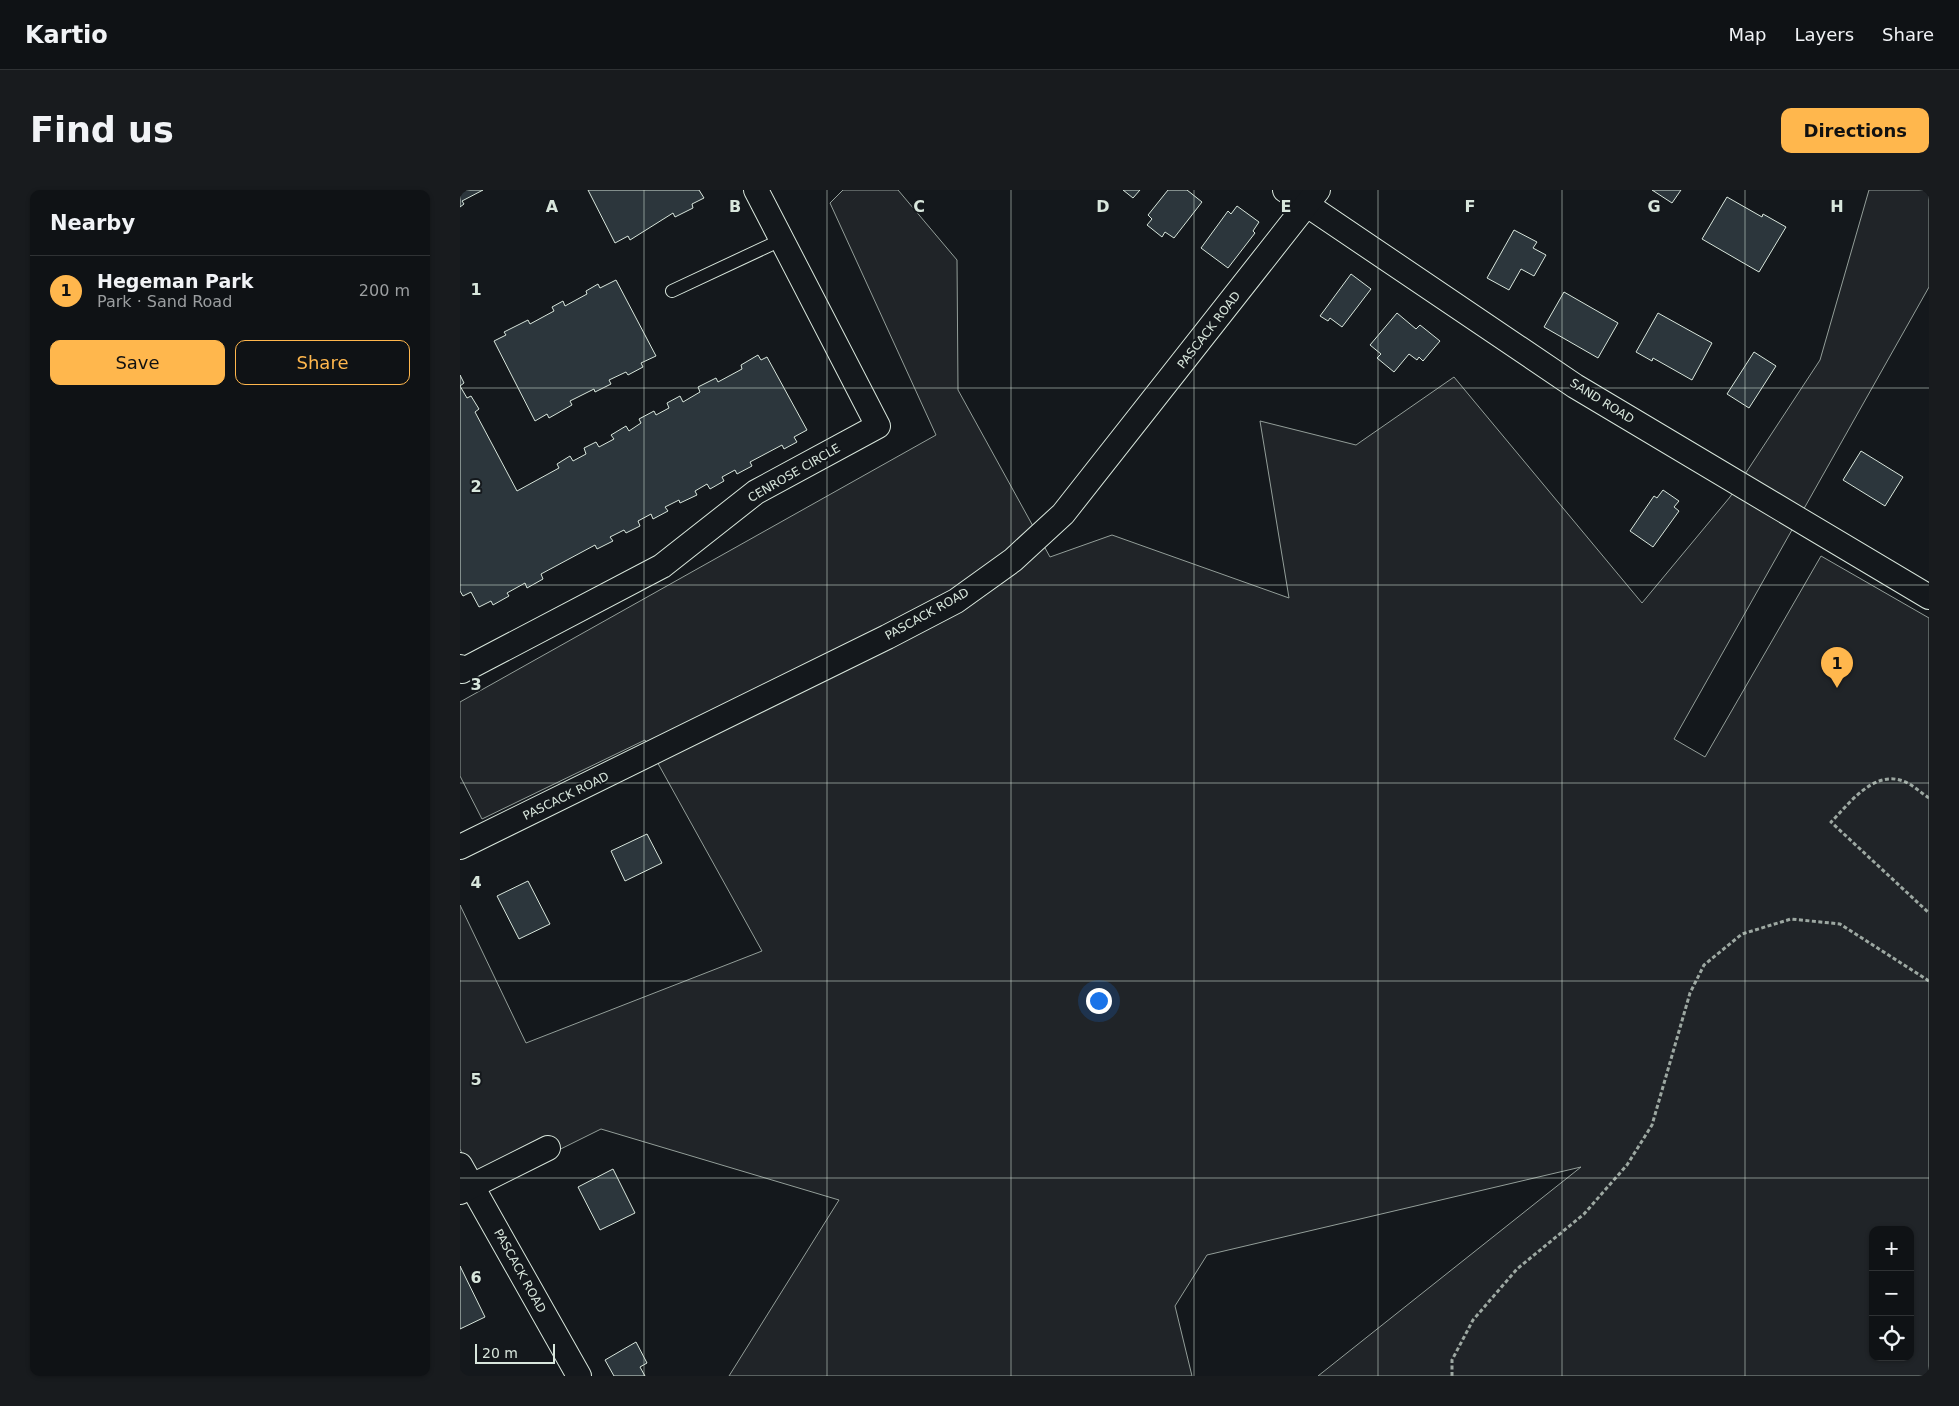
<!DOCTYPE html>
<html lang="en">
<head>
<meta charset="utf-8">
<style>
	:root { --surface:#0f1215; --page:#181b1e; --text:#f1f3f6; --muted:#9b9ea0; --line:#2f3234; --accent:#ffb74d }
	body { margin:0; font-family:"DejaVu Sans",sans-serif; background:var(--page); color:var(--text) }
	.controls { position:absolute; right:15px; bottom:15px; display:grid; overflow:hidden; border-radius:10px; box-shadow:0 1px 4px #0004 }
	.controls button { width:45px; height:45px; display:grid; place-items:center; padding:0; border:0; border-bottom:1px solid var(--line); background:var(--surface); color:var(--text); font:25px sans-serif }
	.scale { position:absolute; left:15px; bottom:12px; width:80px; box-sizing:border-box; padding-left:5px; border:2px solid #d8e6dc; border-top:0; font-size:14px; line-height:18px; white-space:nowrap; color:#d8e6dc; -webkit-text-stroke:4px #14181c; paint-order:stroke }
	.you { position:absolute; left:638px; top:810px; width:18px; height:18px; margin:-12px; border:4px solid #fff; border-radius:50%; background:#1a73e8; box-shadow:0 0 0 8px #1a73e833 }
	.badge { display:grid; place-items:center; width:32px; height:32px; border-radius:50%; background:var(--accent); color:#111; font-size:16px; font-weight:700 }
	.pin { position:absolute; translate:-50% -41px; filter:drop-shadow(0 1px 2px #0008) }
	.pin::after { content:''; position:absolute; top:26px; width:18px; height:15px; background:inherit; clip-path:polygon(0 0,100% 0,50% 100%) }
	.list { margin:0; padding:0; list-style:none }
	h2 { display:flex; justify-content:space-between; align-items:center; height:65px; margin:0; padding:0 20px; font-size:21px }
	h2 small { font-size:16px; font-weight:400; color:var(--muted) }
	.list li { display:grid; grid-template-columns:32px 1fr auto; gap:15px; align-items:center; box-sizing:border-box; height:70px; padding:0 20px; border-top:1px solid var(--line) }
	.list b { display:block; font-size:19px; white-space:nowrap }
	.list p { margin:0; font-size:16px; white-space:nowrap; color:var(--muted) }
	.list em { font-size:16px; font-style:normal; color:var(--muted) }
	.actions { display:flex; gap:10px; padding:15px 20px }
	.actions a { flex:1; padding:11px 0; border:1px solid var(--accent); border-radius:10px; text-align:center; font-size:18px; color:var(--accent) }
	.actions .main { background:var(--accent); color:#111 }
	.icon { flex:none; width:28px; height:28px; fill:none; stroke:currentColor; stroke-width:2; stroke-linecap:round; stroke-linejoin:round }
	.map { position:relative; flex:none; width:1469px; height:1186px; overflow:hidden; border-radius:10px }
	header { display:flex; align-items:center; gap:30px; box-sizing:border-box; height:70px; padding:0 25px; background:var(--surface); border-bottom:1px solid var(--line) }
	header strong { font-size:24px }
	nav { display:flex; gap:28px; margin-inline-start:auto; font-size:18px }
	.intro { display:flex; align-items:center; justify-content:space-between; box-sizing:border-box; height:120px; padding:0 30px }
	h1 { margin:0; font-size:35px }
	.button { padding:12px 22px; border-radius:10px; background:var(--accent); color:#111; font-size:18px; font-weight:700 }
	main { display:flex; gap:30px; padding:0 30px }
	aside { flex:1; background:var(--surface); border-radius:10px; box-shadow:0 1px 4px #0004 }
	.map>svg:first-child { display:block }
</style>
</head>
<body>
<header>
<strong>Kartio</strong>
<nav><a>Map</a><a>Layers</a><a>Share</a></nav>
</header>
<div class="intro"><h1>Find us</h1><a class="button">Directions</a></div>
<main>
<aside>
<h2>Nearby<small></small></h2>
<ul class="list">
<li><span class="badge">1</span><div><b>Hegeman Park</b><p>Park · Sand Road</p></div><em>200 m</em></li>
</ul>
<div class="actions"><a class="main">Save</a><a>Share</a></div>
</aside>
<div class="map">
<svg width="1469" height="1186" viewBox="0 0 1469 1186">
	<rect width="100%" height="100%" fill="#14181c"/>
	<path fill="#202428" stroke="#939e99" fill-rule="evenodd" d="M383,0H438L497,70L498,200L590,367L652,345L829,408L800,231L896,255L994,187L1182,413L1270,307L1360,170L1409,0H1469V97L1214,549L1245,567L1361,366L1469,428V1186H858L1121,977L747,1065L715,1116L732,1186H269L379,1010L141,939L18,1000L0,959V715L66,853L302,761L185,550L22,629L0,586V512L476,245L370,13ZM1413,1040H1450V1167H1413Z"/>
	<g fill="#2c363c" stroke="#d8e6dc">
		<polygon points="0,0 23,0 2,11 4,14 0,17"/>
		<polygon points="128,0 239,0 244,8 232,14 233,18 215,27 213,23 170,50 168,46 155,53"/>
		<polygon points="663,0 680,0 673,8"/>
		<polygon points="708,0 727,0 742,12 714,48 705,42 702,47 687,35 692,29 688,25"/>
		<polygon points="1192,0 1221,0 1212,13"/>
		<polygon points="1267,7 1302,27 1303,24 1326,37 1299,82 1242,49"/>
		<polygon points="777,16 799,32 793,41 795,43 768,78 741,58 768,21 771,24"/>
		<polygon points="1054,40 1077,52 1073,58 1086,65 1074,86 1061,79 1049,100 1027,88"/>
		<polygon points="891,84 911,99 882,137 870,128 868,131 860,126"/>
		<polygon points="156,90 196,166 181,173 183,177 168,185 166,182 149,190 151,194 135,202 134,199 110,211 112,215 89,228 87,224 75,231 34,151 46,145 44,142 68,130 70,134 94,121 92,117 103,111 105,116 127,104 126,101 138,94 140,98"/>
		<polygon points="1104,102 1158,133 1138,168 1084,137"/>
		<polygon points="937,123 956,139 960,135 980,151 963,171 959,167 957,170 949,164 934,182 917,168 921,164 910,155"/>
		<polygon points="1198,123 1252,153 1232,190 1193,168 1192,171 1176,162"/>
		<polygon points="1294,162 1316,176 1289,218 1267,204"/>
		<polygon points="298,165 301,170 307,167 347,240 334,247 337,252 324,259 322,255 290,272 292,276 277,284 275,280 262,287 264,291 250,299 247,294 235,301 237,305 220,313 219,310 205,317 208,321 193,329 191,324 178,331 180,336 166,343 164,340 150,347 153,351 137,359 135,355 81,384 83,389 67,398 65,393 47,403 49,406 33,415 31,411 19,417 11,402 3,406 0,401 0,185 4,193 0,196 7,208 11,206 19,219 15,222 57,301 99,278 97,274 110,266 113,271 126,264 124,258 136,252 139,257 154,249 151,245 166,236 169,241 181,233 179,229 194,221 196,225 209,218 207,213 220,206 223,212 240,202 238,197 256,188 258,192 282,179 281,175"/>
		<polygon points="1401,261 1443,287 1425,316 1383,290"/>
		<polygon points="1203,300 1219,311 1214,317 1219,321 1193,357 1170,341 1194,306 1197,308"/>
		<polygon points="187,644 202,673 165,691 151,661"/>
		<polygon points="68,691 90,734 59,749 37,706"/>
		<polygon points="153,979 175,1023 140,1040 118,997"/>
		<polygon points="0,1076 25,1127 0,1139"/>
		<polygon points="176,1152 187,1173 180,1177 185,1186 154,1186 145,1170"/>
	</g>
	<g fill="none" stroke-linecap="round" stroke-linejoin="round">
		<g stroke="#d8e6dc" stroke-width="14">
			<polyline id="service" points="212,101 321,50"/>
		</g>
		<g stroke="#d8e6dc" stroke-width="26">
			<g id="minor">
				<polyline points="825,0 1115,196 1469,407"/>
				<polyline points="0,477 2,481 202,376 296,302 418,236 296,0"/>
				<polyline points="0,657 427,447 496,411 553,370 603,324 858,0"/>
				<polyline points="0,975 119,1186"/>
				<polyline points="0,1002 88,958"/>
			</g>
		</g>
		<g stroke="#9da8a2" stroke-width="3" stroke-dasharray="4 2.5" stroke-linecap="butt">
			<path d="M1469,608C1461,603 1452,594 1443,591C1413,580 1389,614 1371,632L1469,723"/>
			<polyline points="992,1186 992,1170 1013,1130 1057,1079 1124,1024 1167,975 1192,935 1230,803 1244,775 1282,744 1331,729 1380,734 1469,791"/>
		</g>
		<use href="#service" stroke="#14181c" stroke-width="12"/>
		<use href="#minor" stroke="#14181c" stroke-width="24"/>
	</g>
	<path fill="none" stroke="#d8e6dc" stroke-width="1" stroke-opacity="0.55" d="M184,0V1186M367,0V1186M551,0V1186M734,0V1186M918,0V1186M1102,0V1186M1285,0V1186M0,198H1469M0,395H1469M0,593H1469M0,791H1469M0,988H1469"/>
	<g text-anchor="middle" stroke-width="4" stroke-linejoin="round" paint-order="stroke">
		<g font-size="12" fill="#d8e6dc" stroke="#14181c">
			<text transform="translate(749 140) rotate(-52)" y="4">PASCACK ROAD</text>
			<text transform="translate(1142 211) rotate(32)" y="4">SAND ROAD</text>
			<text transform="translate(334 283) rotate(-30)" y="4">CENROSE CIRCLE</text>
			<text transform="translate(467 424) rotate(-29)" y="4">PASCACK ROAD</text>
			<text transform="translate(106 606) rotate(-26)" y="4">PASCACK ROAD</text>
			<text transform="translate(60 1081) rotate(61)" y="4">PASCACK ROAD</text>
		</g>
	</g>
	<g font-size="16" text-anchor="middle" font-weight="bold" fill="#d8e6dc" stroke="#14181c" stroke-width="4" stroke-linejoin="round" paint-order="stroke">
		<text x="92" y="22">A</text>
		<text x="275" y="22">B</text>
		<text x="459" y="22">C</text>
		<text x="643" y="22">D</text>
		<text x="826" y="22">E</text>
		<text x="1010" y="22">F</text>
		<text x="1194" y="22">G</text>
		<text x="1377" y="22">H</text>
		<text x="16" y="105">1</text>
		<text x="16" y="302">2</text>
		<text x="16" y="500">3</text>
		<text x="16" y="698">4</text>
		<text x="16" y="895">5</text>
		<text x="16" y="1093">6</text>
	</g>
</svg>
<div class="controls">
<button>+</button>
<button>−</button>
<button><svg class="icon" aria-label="locate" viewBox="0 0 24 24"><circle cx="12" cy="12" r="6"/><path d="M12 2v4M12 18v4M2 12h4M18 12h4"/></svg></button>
</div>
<div class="scale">20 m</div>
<div class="you"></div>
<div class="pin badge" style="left:1377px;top:498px">1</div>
</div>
</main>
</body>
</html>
